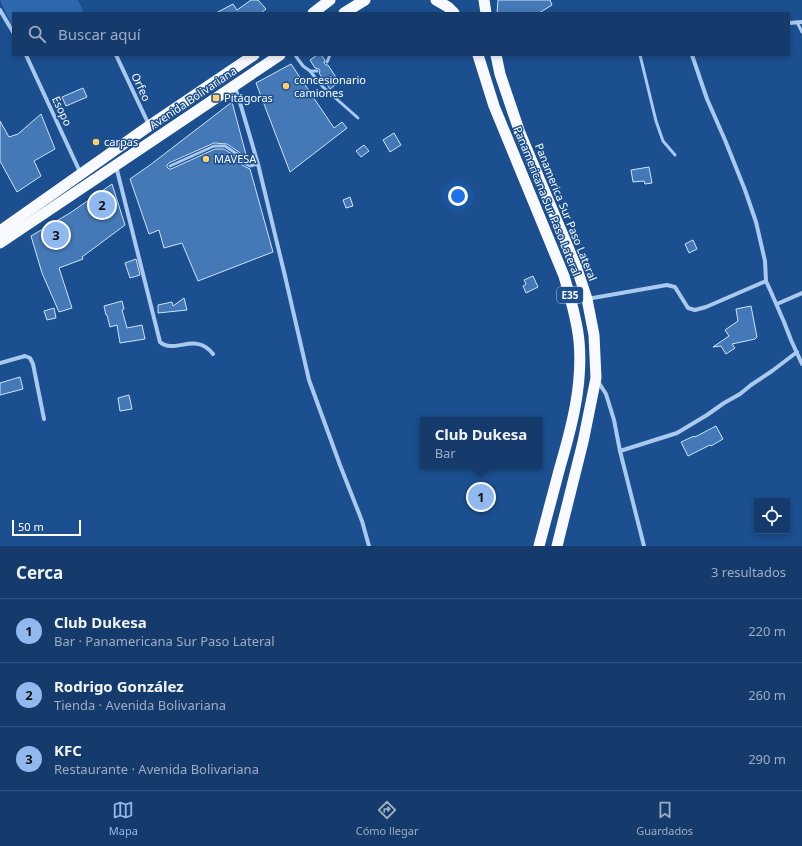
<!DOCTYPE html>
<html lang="es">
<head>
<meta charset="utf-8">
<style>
	:root { --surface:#143b6b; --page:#1d4271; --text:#f1f3f6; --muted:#9dadc1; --line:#33557e; --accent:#90b9f0 }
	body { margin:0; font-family:"Noto Sans",sans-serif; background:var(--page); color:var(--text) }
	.controls { position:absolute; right:12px; bottom:12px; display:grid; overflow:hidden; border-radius:0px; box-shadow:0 2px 6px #0003 }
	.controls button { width:36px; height:36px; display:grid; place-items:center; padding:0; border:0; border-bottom:1px solid var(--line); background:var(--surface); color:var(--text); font:20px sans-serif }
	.scale { position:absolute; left:12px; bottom:10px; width:69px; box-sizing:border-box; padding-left:4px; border:2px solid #fff; border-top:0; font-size:11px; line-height:14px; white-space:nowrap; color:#fff; -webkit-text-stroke:3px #1b4f8f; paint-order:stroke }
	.you { position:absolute; left:458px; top:196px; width:14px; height:14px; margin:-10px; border:3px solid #fff; border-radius:50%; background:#1a73e8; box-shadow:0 0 0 6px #1a73e833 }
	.badge { display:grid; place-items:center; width:26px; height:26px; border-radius:50%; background:var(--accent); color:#111; font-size:13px; font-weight:700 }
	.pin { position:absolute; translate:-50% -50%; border:2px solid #fff; box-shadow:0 1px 4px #0006 }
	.popup { position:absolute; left:420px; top:417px; width:122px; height:52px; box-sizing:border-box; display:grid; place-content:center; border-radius:0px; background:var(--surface); filter:drop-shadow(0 1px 3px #0005); font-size:13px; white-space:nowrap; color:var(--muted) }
	.popup b { font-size:15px; color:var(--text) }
	.popup::after { content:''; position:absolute; left:50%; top:100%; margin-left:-8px; border:8px solid transparent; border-top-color:var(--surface) }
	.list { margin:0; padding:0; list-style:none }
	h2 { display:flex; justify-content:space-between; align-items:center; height:52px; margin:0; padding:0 16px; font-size:17px }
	h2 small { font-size:13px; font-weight:400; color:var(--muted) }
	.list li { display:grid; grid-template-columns:26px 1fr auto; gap:12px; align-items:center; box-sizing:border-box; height:64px; padding:0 16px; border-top:1px solid var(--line) }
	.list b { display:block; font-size:15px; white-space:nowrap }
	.list p { margin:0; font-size:13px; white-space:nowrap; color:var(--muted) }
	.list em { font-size:13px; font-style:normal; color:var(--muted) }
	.icon { flex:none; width:22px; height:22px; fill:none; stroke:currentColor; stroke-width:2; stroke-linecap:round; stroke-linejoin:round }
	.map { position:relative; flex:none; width:802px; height:546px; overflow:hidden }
	.search { position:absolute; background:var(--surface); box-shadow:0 2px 6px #0003; left:12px; right:12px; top:12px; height:44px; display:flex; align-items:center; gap:10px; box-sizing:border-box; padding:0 14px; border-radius:0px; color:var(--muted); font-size:15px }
	.sheet { height:244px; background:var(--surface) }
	nav { display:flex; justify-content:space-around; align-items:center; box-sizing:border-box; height:56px; border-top:1px solid var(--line); background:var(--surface); font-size:11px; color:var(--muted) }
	nav a { display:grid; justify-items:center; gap:2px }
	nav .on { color:var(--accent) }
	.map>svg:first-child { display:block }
</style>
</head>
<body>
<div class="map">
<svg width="802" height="546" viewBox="0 0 802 546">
	<rect width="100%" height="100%" fill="#1b4f8f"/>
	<polygon fill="#2e69ad" points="0,0 78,0 84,13 13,13 13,28"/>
	<g fill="#4478b7" stroke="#cfe3fa">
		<polygon points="251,0 258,0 266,9 261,13 216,13 233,4 237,10"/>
		<polygon points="498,0 550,0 552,5 539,13 497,13"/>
		<polygon points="317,55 321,55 325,60 324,63 326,65 328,65 339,82 330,89 319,73 320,71 319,69 315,68 310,60"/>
		<polygon points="291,64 334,128 342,122 347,128 290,172 256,83"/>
		<polygon points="83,88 87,97 66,106 62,97"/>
		<polygon points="232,102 248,162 246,161 239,152 227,144 214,143 169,163 167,165 167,167 169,169 171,169 215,149 224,149 235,156 242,165 250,169 273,252 198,281 182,243 164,248 159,230 149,234 130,179 150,165"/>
		<polygon points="41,114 55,149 34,161 41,176 17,192 0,161 0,121 9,137 18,134"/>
		<polygon points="394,133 401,145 390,152 383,140"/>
		<polygon points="364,145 369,151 361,157 356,151"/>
		<polygon points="649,167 652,183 645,184 644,181 633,182 631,170"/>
		<polygon points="112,184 125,225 82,257 83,259 59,268 72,308 59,312 42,273 31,236 70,213"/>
		<polygon points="350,197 353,206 346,208 343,200"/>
		<polygon points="693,240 697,249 689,253 685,244"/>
		<polygon points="136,259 140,275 130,278 125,263"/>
		<polygon points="533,276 538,287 526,293 523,286 526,284 524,280"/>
		<polygon points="184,298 187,310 158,313 158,305 172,302 173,306"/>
		<polygon points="122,301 124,309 122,310 127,328 142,325 145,339 120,343 117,325 110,327 107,315 106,315 104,306"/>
		<polygon points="751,306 757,337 755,339 732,344 735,348 726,354 721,346 713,347 729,336 725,330 738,321 736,309"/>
		<polygon points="54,308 56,318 47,320 44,311"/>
		<polygon points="20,377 23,389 0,395 0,383"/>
		<polygon points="129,395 132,409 120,411 118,398"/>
		<polygon points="716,426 723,439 711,446 710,445 688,456 681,442 694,436 695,437"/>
	</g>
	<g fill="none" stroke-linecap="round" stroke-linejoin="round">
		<g stroke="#a9c9ee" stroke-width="3">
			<polyline points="797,22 802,32"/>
			<polyline points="295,55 303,66 310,71 317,71"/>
			<polyline points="640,55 656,121 663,141 675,155"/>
			<polyline points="327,62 330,55"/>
			<polyline points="310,71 323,87 358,118"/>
			<polyline points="170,166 214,146 225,146 237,154 244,163 250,166 258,164"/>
		</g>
		<g stroke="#a9c9ee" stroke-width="4">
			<polyline points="0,10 13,32"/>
			<polyline points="789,23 802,22"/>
			<polyline points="26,55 80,172"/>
			<polyline points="116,55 149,125"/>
			<polyline points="692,55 707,99 725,140 745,190 756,222 765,261 766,281 771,292 784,322 791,340 802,364"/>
			<polyline points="235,87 241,106 258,164 285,276 309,380 340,465 362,521 369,546"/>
			<path d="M116,166L160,342C175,355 195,331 213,354"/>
			<polyline points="587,299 667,285 675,287 688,308 695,310 706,307 766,281"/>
			<polyline points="777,304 802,293"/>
			<polyline points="0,363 25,356 30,358 33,364 44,419"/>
			<polyline points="597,380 606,394 614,420 620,451 644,546"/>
			<polyline points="620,451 677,433 707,415 724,403 740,394 751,385 772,371 797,352"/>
		</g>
		<g stroke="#f8faff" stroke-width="11">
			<polyline points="436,0 448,7 454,13"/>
			<polyline points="484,0 486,13"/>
			<polyline points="313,13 330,0"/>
			<polyline points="344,13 365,0"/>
			<path d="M478,55L494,106L564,276C570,297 577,319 579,341C583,384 572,426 560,467C553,493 546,520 539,546"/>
			<polyline points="496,55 500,74 520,133 576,266 587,299 594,335 596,378 583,442 557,546"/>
			<polyline points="0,231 149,126 254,55"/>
			<polyline points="0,243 280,55"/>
		</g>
	</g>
	<g fill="#ffd166" stroke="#1b4f8f" stroke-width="1.5">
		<circle cx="286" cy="86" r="4"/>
		<rect x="212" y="94" width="8" height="8" rx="2"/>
		<circle cx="96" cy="142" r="4"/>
		<circle cx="206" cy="159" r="4"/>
	</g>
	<g text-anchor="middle" stroke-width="3" stroke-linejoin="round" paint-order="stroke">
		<rect fill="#1b4f8f" stroke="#bbcadd" stroke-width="1" x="557" y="287" width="26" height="16" rx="3"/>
		<g font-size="10" font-weight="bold" fill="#fff">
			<text x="570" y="299">E35</text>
		</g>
		<g font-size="11" fill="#fff" stroke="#1b4f8f" text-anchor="start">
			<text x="294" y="84">concesionario<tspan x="294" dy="13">camiones</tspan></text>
			<text x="224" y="102">Pitágoras</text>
			<text x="104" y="146">carpas</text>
			<text x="214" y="163">MAVESA</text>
		</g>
		<g font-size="11" fill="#fff" stroke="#1b4f8f">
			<text transform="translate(141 87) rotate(65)" y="4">Orfeo</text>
			<text transform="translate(193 98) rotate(-34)" y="4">Avenida Bolivariana</text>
			<text transform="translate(62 111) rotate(65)" y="4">Esopo</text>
			<text transform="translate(547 201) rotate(68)" y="4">Panamericana Sur Paso Lateral</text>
			<text transform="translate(566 212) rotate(68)" y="4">Panamerica Sur Paso Lateral</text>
		</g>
	</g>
</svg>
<div class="controls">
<button><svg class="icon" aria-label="locate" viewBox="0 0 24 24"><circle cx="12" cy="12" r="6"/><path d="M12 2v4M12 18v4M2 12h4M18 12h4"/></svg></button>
</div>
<div class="scale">50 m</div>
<div class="you"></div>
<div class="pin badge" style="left:481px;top:497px">1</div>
<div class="popup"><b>Club Dukesa</b>Bar</div>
<div class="pin badge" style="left:102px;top:205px">2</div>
<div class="pin badge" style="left:56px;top:235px">3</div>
<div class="search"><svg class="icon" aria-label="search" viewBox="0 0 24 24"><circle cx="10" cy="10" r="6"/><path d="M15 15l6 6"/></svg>Buscar aquí</div>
</div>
<section class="sheet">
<h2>Cerca<small>3 resultados</small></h2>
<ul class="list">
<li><span class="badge">1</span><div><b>Club Dukesa</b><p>Bar · Panamericana Sur Paso Lateral</p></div><em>220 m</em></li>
<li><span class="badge">2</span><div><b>Rodrigo González</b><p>Tienda · Avenida Bolivariana</p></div><em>260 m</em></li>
<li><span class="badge">3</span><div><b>KFC</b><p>Restaurante · Avenida Bolivariana</p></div><em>290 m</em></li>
</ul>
</section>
<nav>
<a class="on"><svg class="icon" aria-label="map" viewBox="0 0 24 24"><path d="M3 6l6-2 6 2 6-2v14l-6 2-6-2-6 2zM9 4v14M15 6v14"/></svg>Mapa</a>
<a><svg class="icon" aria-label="directions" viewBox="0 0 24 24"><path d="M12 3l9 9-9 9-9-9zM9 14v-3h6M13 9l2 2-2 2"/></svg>Cómo llegar</a>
<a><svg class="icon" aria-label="saved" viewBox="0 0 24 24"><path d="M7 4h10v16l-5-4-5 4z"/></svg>Guardados</a>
</nav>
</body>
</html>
